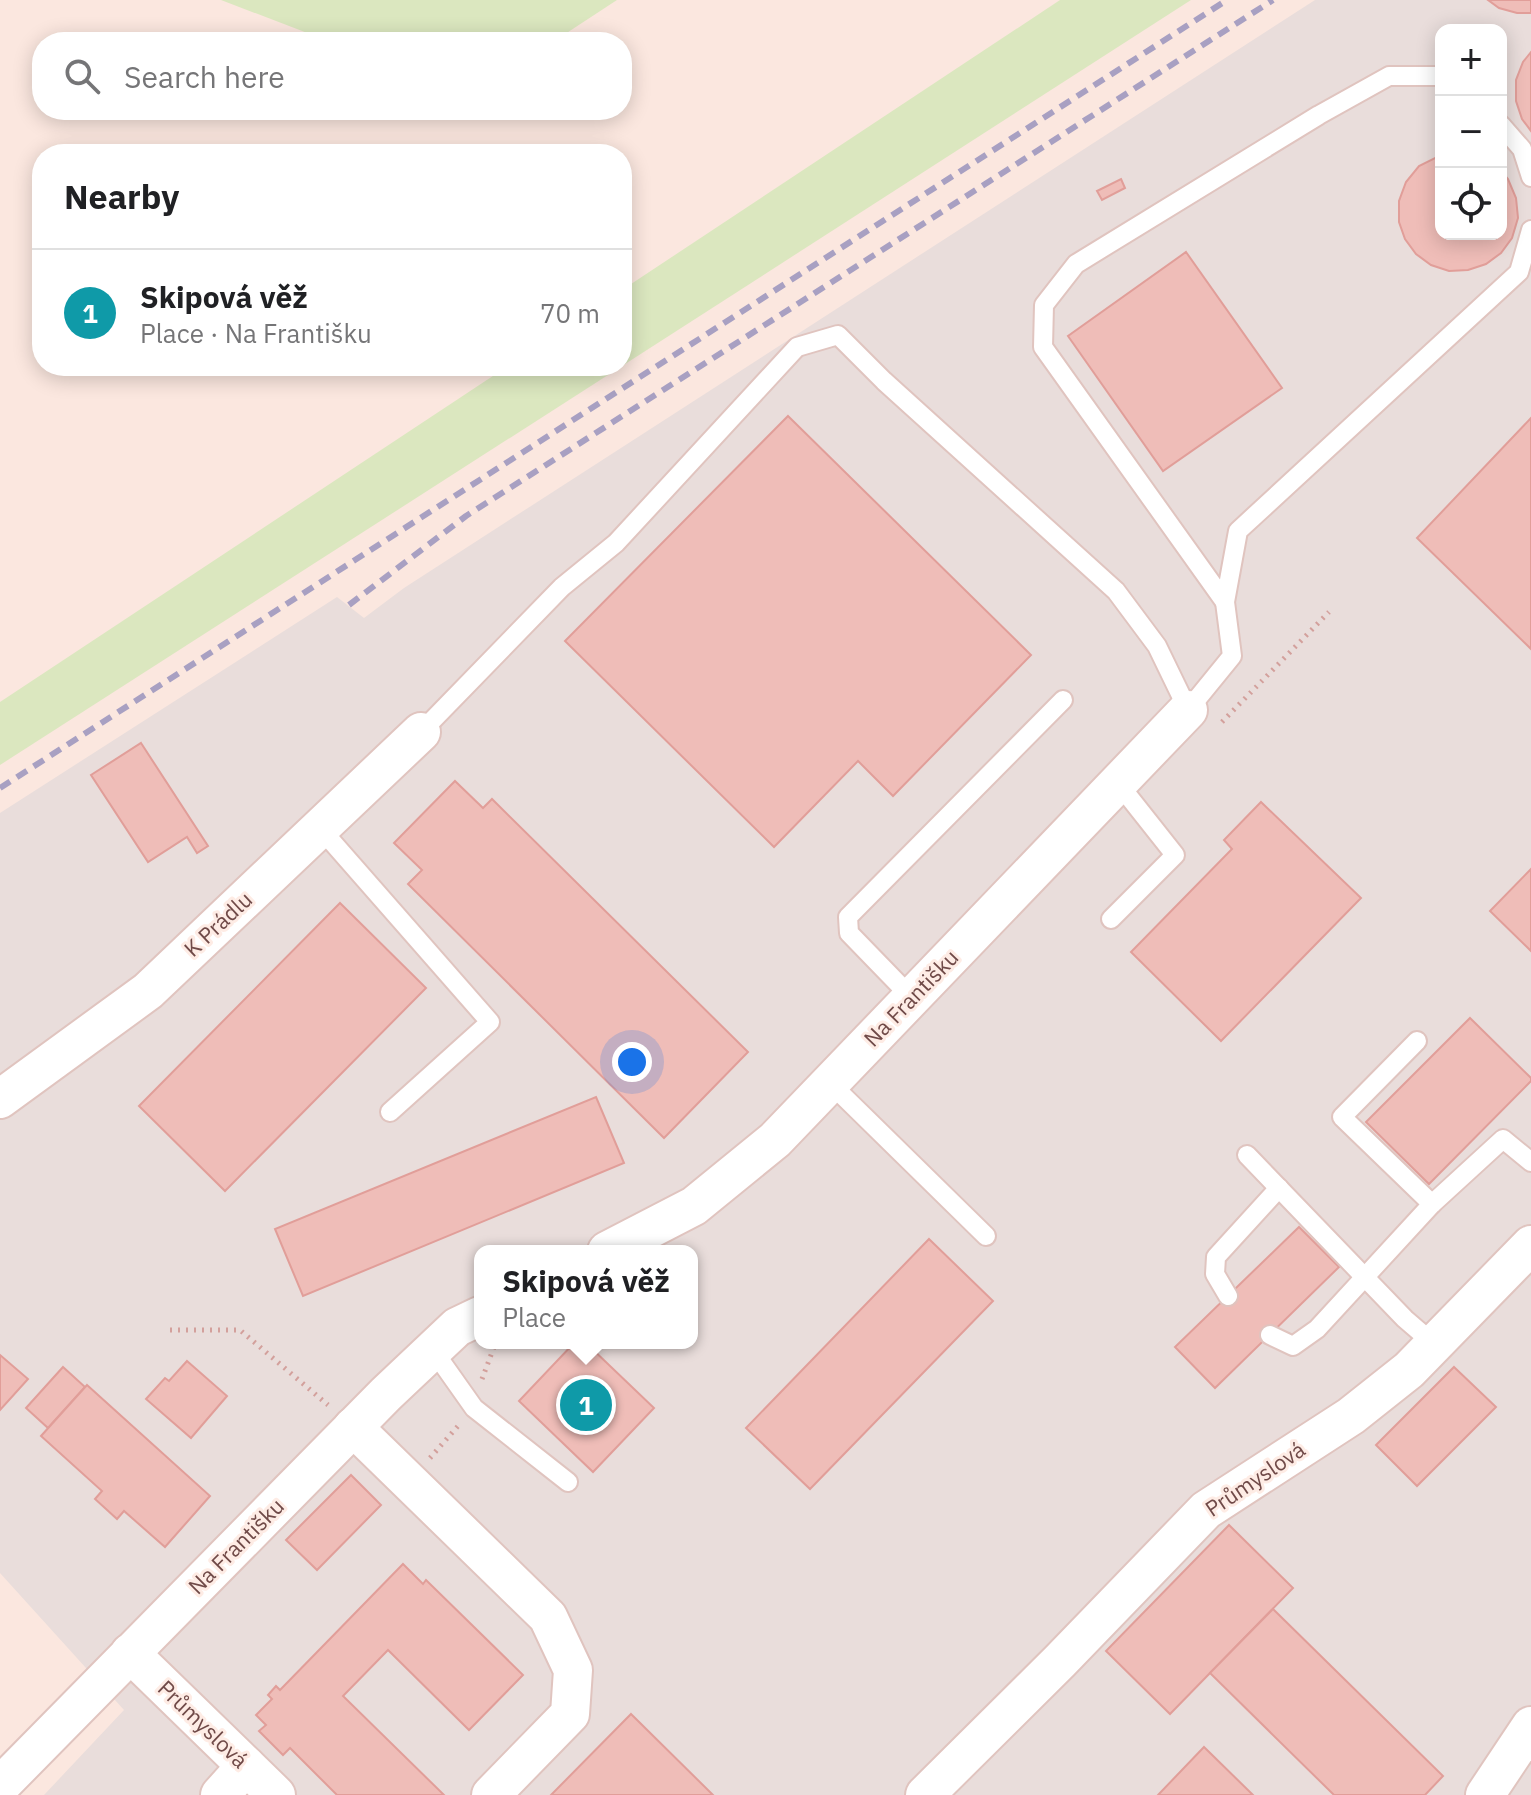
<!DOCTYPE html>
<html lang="en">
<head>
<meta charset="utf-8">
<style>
	:root { --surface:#fff; --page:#f2f2f2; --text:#202124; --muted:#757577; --line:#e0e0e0; --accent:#d93025 }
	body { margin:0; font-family:"IBM Plex Sans",sans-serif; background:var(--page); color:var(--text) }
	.controls { position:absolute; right:24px; top:24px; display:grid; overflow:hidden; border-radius:16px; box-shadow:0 4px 20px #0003 }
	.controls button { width:72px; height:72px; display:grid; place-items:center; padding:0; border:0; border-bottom:2px solid var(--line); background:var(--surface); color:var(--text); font:40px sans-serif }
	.you { position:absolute; left:632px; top:1062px; width:28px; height:28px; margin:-20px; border:6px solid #fff; border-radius:50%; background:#1a73e8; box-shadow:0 0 0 12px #1a73e833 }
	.badge { display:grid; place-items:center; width:52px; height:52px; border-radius:50%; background:var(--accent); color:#fff; font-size:26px; font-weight:700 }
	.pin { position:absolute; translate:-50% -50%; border:4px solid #fff; box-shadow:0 2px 8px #0006 }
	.popup { position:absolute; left:474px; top:1245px; width:224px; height:104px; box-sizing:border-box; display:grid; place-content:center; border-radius:16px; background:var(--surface); filter:drop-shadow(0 2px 6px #0005); font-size:26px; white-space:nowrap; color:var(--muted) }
	.popup b { font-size:30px; color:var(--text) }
	.popup::after { content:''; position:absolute; left:50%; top:100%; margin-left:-16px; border:16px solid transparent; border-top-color:var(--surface) }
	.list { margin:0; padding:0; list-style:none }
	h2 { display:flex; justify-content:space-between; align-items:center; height:104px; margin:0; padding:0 32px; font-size:34px }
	h2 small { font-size:26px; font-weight:400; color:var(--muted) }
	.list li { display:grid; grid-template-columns:52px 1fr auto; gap:24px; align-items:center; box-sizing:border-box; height:128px; padding:0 32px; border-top:2px solid var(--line) }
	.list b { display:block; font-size:30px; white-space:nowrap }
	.list p { margin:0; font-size:26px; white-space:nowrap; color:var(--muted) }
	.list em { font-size:26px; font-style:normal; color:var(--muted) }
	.icon { flex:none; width:44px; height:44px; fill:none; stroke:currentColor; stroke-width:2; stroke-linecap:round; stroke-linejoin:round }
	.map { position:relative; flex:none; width:1531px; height:1795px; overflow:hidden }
	.search { position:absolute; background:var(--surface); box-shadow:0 4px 20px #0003; left:32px; top:32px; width:600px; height:88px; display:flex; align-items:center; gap:20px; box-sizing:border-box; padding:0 28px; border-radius:32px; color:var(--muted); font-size:30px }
	.panel { position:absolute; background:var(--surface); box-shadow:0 4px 20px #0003; left:32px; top:144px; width:600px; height:232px; border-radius:32px }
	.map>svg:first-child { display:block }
</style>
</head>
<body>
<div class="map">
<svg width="1531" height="1795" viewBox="0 0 1531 1795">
	<rect width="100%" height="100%" fill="#fbe7df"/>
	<path fill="#e9dddb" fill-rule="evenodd" d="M1315,0H1531V1795H44L124,1710L0,1573V813L337,597L364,618L404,588ZM1441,30H1501V234H1441ZM480,1251H692V1343H480Z"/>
	<g fill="#dbe7bf">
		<polygon points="221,0 617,0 559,38 545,42 338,42 323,39"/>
		<polygon points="1060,0 1191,0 622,366 622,290"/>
		<polygon points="508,366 622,366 0,765 0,702"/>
	</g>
	<g fill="#efbdb8" stroke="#e19e99" stroke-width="2">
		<polygon points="1488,0 1531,0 1531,13 1517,13 1499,8"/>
		<polygon points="1531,52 1531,131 1522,119 1516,101 1516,80 1523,62"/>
		<polygon points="1441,155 1441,234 1501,234 1501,171 1508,179 1516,198 1518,218 1512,238 1501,253 1486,264 1468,270 1449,271 1431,265 1416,254 1405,239 1399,222 1399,201 1406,182 1419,166"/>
		<polygon points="1121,179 1125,188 1102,200 1097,191"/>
		<polygon points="1186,252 1282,388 1163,471 1068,336"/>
		<polygon points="788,416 1031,655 893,796 858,761 774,847 565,641"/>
		<polygon points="1531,418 1531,649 1417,538"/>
		<polygon points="141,743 208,846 197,853 187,837 148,862 91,775"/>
		<polygon points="455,781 483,808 492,799 748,1052 664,1138 408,884 422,870 394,843"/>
		<polygon points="1261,802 1361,898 1221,1041 1131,952 1232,849 1224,840"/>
		<polygon points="1531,869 1531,951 1490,911"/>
		<polygon points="340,903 426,988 225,1191 139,1106"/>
		<polygon points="1470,1018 1531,1078 1531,1081 1429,1184 1366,1122"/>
		<polygon points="596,1097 624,1163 303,1296 275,1229"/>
		<polygon points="1299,1227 1339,1267 1215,1388 1175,1347"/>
		<polygon points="929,1239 993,1301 810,1489 746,1428"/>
		<polygon points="574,1343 586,1343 654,1408 593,1472 519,1401"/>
		<polygon points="0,1355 28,1379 0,1410"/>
		<polygon points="187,1361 227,1396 191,1438 146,1399 165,1378 169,1381"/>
		<polygon points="63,1367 85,1387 48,1428 26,1408"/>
		<polygon points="1454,1367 1496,1407 1417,1486 1376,1445"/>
		<polygon points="87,1385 210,1496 165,1547 124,1511 117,1519 95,1499 102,1491 41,1436"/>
		<polygon points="351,1475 381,1505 317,1570 286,1540"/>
		<polygon points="1229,1525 1293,1588 1170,1714 1106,1651"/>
		<polygon points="403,1564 423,1584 426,1580 523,1675 469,1730 388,1650 343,1696 444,1795 337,1795 290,1748 283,1755 259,1731 266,1725 256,1715 272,1699 268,1695 276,1686 280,1690"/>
		<polygon points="1273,1609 1443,1776 1425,1795 1334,1795 1210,1673"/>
		<polygon points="631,1714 713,1795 551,1795"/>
		<polygon points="1204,1747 1253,1795 1158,1795"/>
	</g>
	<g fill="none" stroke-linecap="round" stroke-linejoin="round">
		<g stroke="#e0c4bf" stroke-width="22">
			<g id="service">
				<polyline points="1501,125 1522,149 1531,177"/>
				<polyline points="1225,602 1043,347 1044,305 1076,264 1319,115 1389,76 1441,76"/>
				<polyline points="421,732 562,587 616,543 797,347 838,335 884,381 1116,591 1157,646 1188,710 1232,656 1225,602 1238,531 1519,272 1531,230"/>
				<polyline points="320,828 490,1022 390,1112"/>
				<polyline points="1111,919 1175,855 1118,783"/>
				<polyline points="912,998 849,933 848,917 1063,700"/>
				<polyline points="1417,1041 1342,1117 1432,1204"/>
				<polyline points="830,1083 986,1236"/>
				<polyline points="1247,1155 1405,1319 1434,1344"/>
				<polyline points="1228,1296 1215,1274 1216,1257 1279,1188"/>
				<polyline points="1270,1335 1293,1346 1317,1329 1432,1204 1503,1139 1531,1162"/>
				<polyline points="433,1350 474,1408 568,1482"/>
			</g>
		</g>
		<g stroke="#e0c4bf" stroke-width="42">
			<g id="minor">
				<polyline points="0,1099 148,991 421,732"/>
				<polyline points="607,1251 694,1206 775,1140 1188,710"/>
				<polyline points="353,1427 548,1617 573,1670 570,1714 491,1795"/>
				<polyline points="130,1653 276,1795"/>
				<polyline points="0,1786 386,1394 457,1327 480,1316"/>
				<polyline points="220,1795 246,1766"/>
				<polyline points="925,1795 1060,1661 1206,1510 1351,1416 1409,1370 1531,1245"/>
				<polyline points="1485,1795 1531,1726"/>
			</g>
		</g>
		<g stroke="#d3a09c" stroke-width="5" stroke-dasharray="2 6" stroke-linecap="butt">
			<polyline points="1222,722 1329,612"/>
			<polyline points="170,1330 240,1330 328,1405"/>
			<polyline points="482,1379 494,1347"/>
			<polyline points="430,1458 458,1426"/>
		</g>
		<use href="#service" stroke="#fff" stroke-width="18"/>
		<use href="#minor" stroke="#fff" stroke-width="38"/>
		<g stroke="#a8a0c2" stroke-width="6" stroke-dasharray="12 8" stroke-linecap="butt">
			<polyline points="349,605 466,516 1273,0"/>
			<polyline points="0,788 1227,0"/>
		</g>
	</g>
	<g text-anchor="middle" stroke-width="6" stroke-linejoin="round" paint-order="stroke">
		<g font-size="22" fill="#704a48" stroke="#feece5">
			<text transform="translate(218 924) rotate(-43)" y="8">K Prádlu</text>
			<text transform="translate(911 998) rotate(-46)" y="8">Na Františku</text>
			<text transform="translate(1255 1479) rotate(-34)" y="8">Průmyslová</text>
			<text transform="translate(236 1546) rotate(-45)" y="8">Na Františku</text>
			<text transform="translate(203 1724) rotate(44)" y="8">Průmyslová</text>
		</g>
	</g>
</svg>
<div class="controls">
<button>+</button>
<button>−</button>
<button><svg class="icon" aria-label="locate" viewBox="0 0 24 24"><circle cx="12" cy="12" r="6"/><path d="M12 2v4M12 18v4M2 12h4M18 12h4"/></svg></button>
</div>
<div class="you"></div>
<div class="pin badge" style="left:586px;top:1405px;background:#0f9aa8">1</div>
<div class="popup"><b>Skipová věž</b>Place</div>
<div class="search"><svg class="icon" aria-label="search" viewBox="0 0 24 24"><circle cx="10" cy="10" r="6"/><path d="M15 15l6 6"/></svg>Search here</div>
<section class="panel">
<h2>Nearby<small></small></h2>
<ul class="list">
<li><span class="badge" style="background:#0f9aa8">1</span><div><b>Skipová věž</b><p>Place · Na Františku</p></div><em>70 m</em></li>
</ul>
</section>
</div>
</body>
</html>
